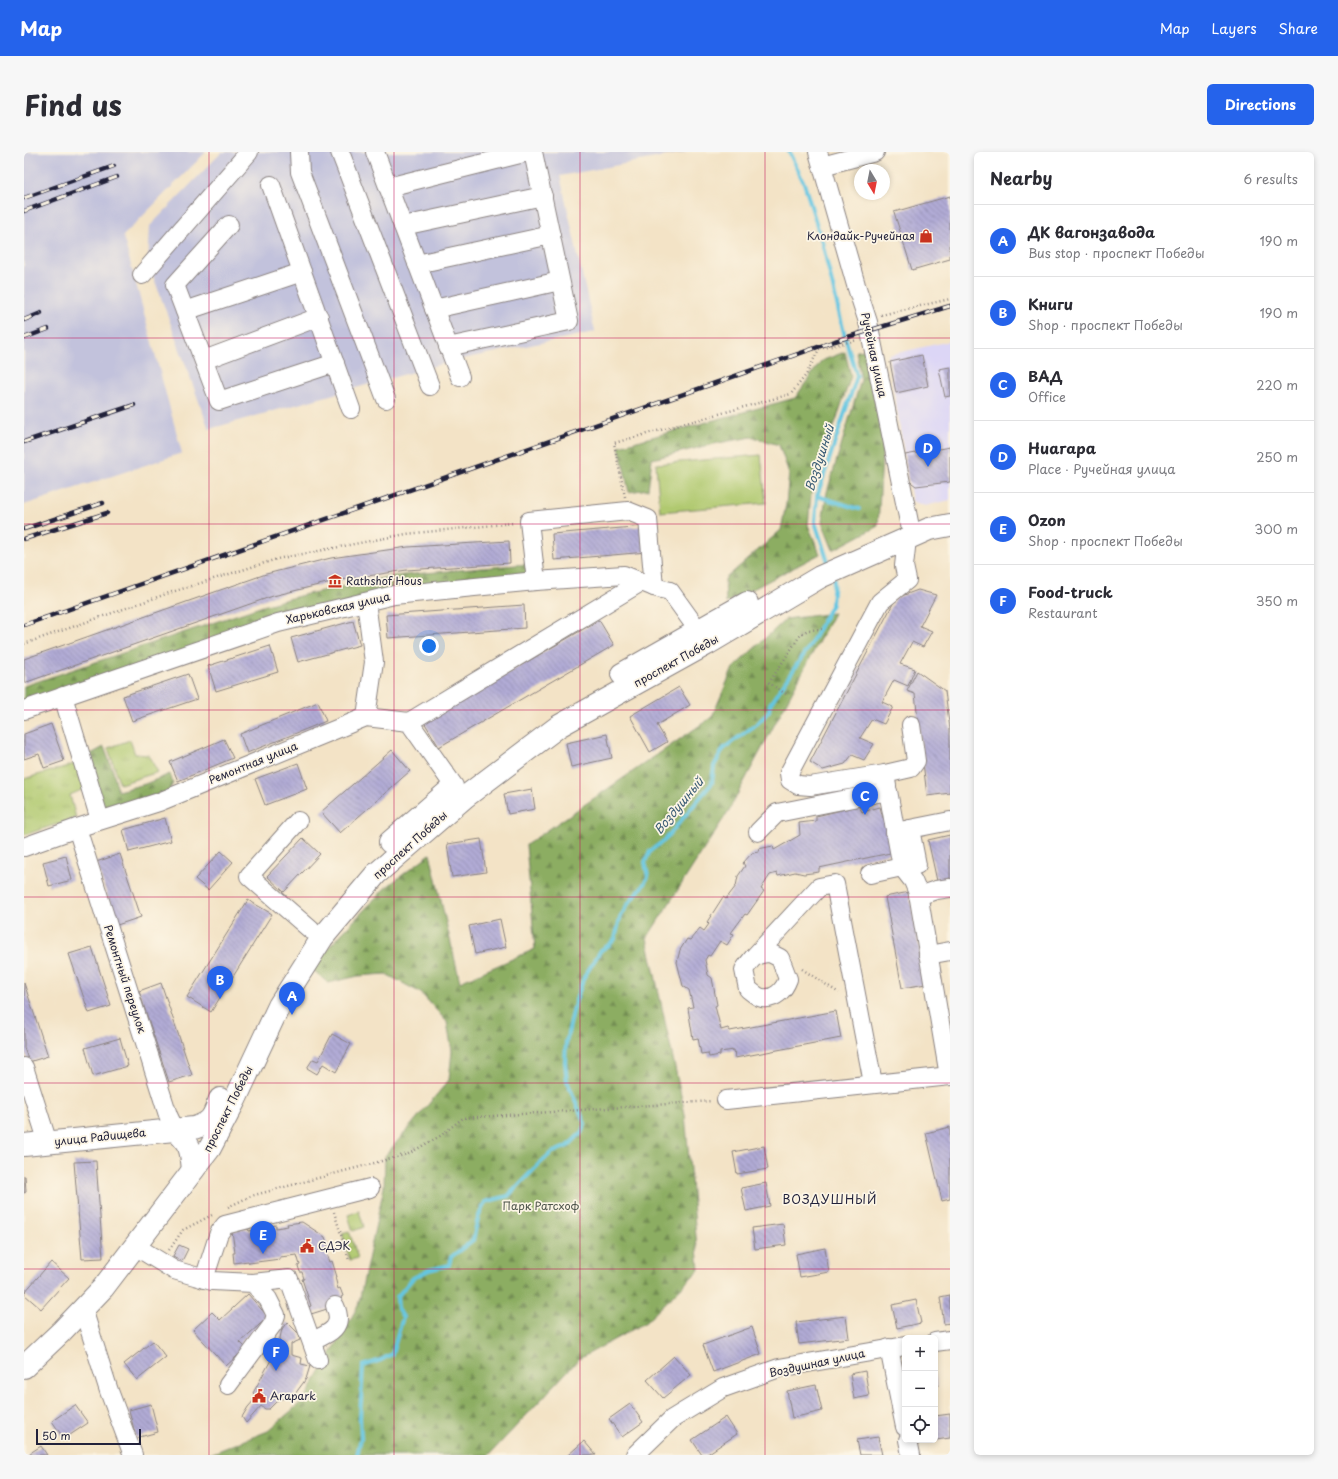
<!DOCTYPE html>
<html lang="en">
<head>
<meta charset="utf-8">
<style>
	:root { --surface:#fff; --page:#f7f7f7; --text:#2b2b33; --muted:#7c7c81; --line:#e1e1e2; --accent:#2563eb }
	body { margin:0; font-family:"Playpen Sans",sans-serif; background:var(--page); color:var(--text) }
	.controls { position:absolute; right:12px; bottom:12px; display:grid; overflow:hidden; border-radius:6px; box-shadow:0 2px 6px #0003 }
	.controls button { width:36px; height:36px; display:grid; place-items:center; padding:0; border:0; border-bottom:1px solid var(--line); background:var(--surface); color:var(--text); font:20px sans-serif }
	.compass { position:absolute; left:830px; top:12px; width:36px; height:36px; border-radius:50%; background:var(--surface); box-shadow:0 2px 6px #0003; rotate:170deg }
	.scale { position:absolute; left:12px; bottom:10px; width:105px; box-sizing:border-box; padding-left:4px; border:2px solid #22223b; border-top:0; font-size:11px; line-height:14px; white-space:nowrap; color:#22223b; -webkit-text-stroke:3px #fcf5e5; paint-order:stroke }
	.you { position:absolute; left:405px; top:494px; width:14px; height:14px; margin:-10px; border:3px solid #fff; border-radius:50%; background:#1a73e8; box-shadow:0 0 0 6px #1a73e833 }
	.badge { display:grid; place-items:center; width:26px; height:26px; border-radius:50%; background:var(--accent); color:#fff; font-size:13px; font-weight:700 }
	.pin { position:absolute; translate:-50% -33px; filter:drop-shadow(0 1px 2px #0008) }
	.pin::after { content:''; position:absolute; top:21px; width:14px; height:12px; background:inherit; clip-path:polygon(0 0,100% 0,50% 100%) }
	.list { margin:0; padding:0; list-style:none }
	h2 { display:flex; justify-content:space-between; align-items:center; height:52px; margin:0; padding:0 16px; font-size:17px }
	h2 small { font-size:13px; font-weight:400; color:var(--muted) }
	.list li { display:grid; grid-template-columns:26px 1fr auto; gap:12px; align-items:center; box-sizing:border-box; height:72px; padding:0 16px; border-top:1px solid var(--line) }
	.list b { display:block; font-size:15px; white-space:nowrap }
	.list p { margin:0; font-size:13px; white-space:nowrap; color:var(--muted) }
	.list em { font-size:13px; font-style:normal; color:var(--muted) }
	.icon { flex:none; width:22px; height:22px; fill:none; stroke:currentColor; stroke-width:2; stroke-linecap:round; stroke-linejoin:round }
	.map { position:relative; flex:none; width:926px; height:1303px; overflow:hidden; border-radius:6px }
	header { display:flex; align-items:center; gap:24px; box-sizing:border-box; height:56px; padding:0 20px; background:var(--accent); color:#fff }
	header strong { font-size:19px }
	nav { display:flex; gap:22px; margin-inline-start:auto; font-size:14px }
	.intro { display:flex; align-items:center; justify-content:space-between; box-sizing:border-box; height:96px; padding:0 24px }
	h1 { margin:0; font-size:28px }
	.button { padding:10px 18px; border-radius:6px; background:var(--accent); color:#fff; font-size:14px; font-weight:700 }
	main { display:flex; gap:24px; padding:0 24px }
	aside { flex:1; background:var(--surface); border-radius:6px; box-shadow:0 2px 6px #0003 }
	.map>svg:first-child { display:block }
</style>
</head>
<body>
<header>
<strong>Map</strong>
<nav><a>Map</a><a>Layers</a><a>Share</a></nav>
</header>
<div class="intro"><h1>Find us</h1><a class="button">Directions</a></div>
<main>
<div class="map">
<svg width="926" height="1303" viewBox="0 0 926 1303">
	<defs>
		<pattern id="grass-tufts" width="24" height="20" patternUnits="userSpaceOnUse"><rect width="24" height="20" fill="#b0c96f"/><path d="M3 7l-1-3M5 7V3M7 7l1-3M15 17l-1-3M17 17v-4M19 17l1-3" fill="none" stroke="#97ac61"/></pattern>
		<pattern id="forest-firs" width="22" height="20" patternUnits="userSpaceOnUse"><rect width="22" height="20" fill="#8cad62"/><path d="M5 1l3.5 6h-7zM16 11l3.5 6h-7z" fill="#728c52"/></pattern>
		<pattern id="building-back-hatch" width="6" height="6" patternUnits="userSpaceOnUse"><rect width="6" height="6" fill="#b1abd5"/><path d="M-1 5l2 2M0 0l6 6M5-1l2 2" fill="none" stroke="#908bae"/></pattern>
	</defs>
	<rect width="100%" height="100%" fill="#fcf5e5"/>
	<filter id="ink" filterUnits="userSpaceOnUse"><feTurbulence type="fractalNoise" baseFrequency=".025" numOctaves="2"/><feDisplacementMap in="SourceGraphic" scale="8" xChannelSelector="R" yChannelSelector="G"/><feConvolveMatrix kernelMatrix="1 2 1 2 8 2 1 2 1" color-interpolation-filters="sRGB"/></filter>
	<filter id="wash" filterUnits="userSpaceOnUse"><feTurbulence type="fractalNoise" baseFrequency=".012" numOctaves="4" result="noise"/><feDisplacementMap in="SourceGraphic" scale="16" xChannelSelector="R" yChannelSelector="G"/><feGaussianBlur stdDeviation="0.9" result="paint"/><feColorMatrix in="noise" values="0 0 0 0 0 0 0 0 0 0 0 0 0 0 0 0 0 1.4 0 .05"/><feComposite in="paint" operator="in"/></filter>
	<g filter="url(#wash)">
		<rect width="100%" height="100%" fill="#f3e3c6"/>
		<polygon fill="#dcd6f6" points="926,189 926,348 901,354 888,349 864,203"/>
		<g fill="#c2c2dc">
			<polygon points="0,0 182,0 99,84 158,301 0,353"/>
			<polygon points="198,0 663,0 536,24 571,180 428,209 185,277 124,110 126,74"/>
		</g>
		<g fill="url(#grass-tufts)" stroke="#697655">
			<polygon points="106,588 111,602 124,603 134,620 96,632 84,596"/>
			<polygon points="54,611 60,637 46,643 52,666 0,683 0,627"/>
			<polygon points="335,1059 340,1075 329,1079 324,1063"/>
			<polygon points="325,1079 334,1106 326,1108 318,1081"/>
		</g>
		<g fill="url(#forest-firs)" stroke="#57684e">
			<polygon points="840,198 859,288 854,374 809,398 798,370 803,340 837,228 832,199"/>
			<polygon points="821,200 827,224 787,343 784,373 796,402 702,451 701,427 757,378 762,352 765,321 755,293 728,285 694,291 628,307 624,337 605,340 595,294 771,246 797,209"/>
			<polygon points="503,412 504,425 370,437 0,551 0,534 242,453 279,443 368,424"/>
			<polygon points="810,461 705,658 623,786 661,962 675,1118 622,1170 555,1207 465,1303 184,1303 244,1279 281,1247 334,1154 360,1035 361,1004 425,928 428,899 423,870 397,841 362,822 334,824 304,831 288,817 305,795 360,737 406,702 436,830 511,797 502,693 688,565 709,516 762,467"/>
			<polygon points="80,595 89,619 94,639 121,632 146,622 149,631 145,639 93,656 80,658 61,605"/>
		</g>
		<polygon fill="#b0c96f" stroke="#697655" points="737,303 742,351 636,360 632,312"/>
		<g fill="none" stroke-linecap="round" stroke-linejoin="round">
			<g stroke="#64c6e2" stroke-width="4">
				<polyline points="765,0 780,31 798,90 821,185 833,224 793,344 791,370 805,413"/>
				<polyline points="793,344 835,357"/>
				<polyline points="333,1303 337,1286 336,1266 339,1214 357,1208 368,1202 379,1165 374,1157 373,1145 389,1126 405,1118 425,1113 427,1105 449,1088 454,1066 461,1050 484,1044 514,1013 527,1001 544,994 557,981 561,972 543,929 541,910 542,890 551,851 560,825 577,798 585,793 591,787 596,766 604,752 618,735 624,725 621,710 626,699 641,688 688,631 690,614 700,596 734,571 745,559 746,552 785,495 808,452 810,427"/>
			</g>
		</g>
		<g id="blocks">
			<g fill="url(#building-back-hatch)">
				<polygon points="926,44 926,107 888,118 870,60"/>
				<polygon points="898,203 904,234 872,241 866,210"/>
				<polygon points="926,215 926,244 921,245 915,217"/>
				<polygon points="926,295 926,330 892,334 884,328 881,303"/>
				<polygon points="621,374 623,400 530,408 528,382"/>
				<polygon points="485,389 486,411 383,418 311,429 249,444 0,531 0,507 242,422 307,406 384,395"/>
				<polygon points="894,438 912,443 896,474 908,479 899,495 888,490 876,512 891,517 884,534 870,528 858,550 869,555 860,572 848,567 836,586 850,592 840,608 828,603 821,612 799,618 786,610 872,446"/>
				<polygon points="500,453 501,476 364,486 362,463"/>
				<polygon points="575,468 590,493 415,595 400,570"/>
				<polygon points="329,469 336,493 274,510 267,486"/>
				<polygon points="246,494 254,520 192,539 184,514"/>
				<polygon points="893,519 921,539 926,578 926,641 903,644 891,542 883,539"/>
				<polygon points="164,522 173,547 108,569 99,544"/>
				<polygon points="655,535 666,553 633,573 643,590 626,600 606,564"/>
				<polygon points="294,550 302,569 223,601 216,582"/>
				<polygon points="27,572 40,609 20,616 15,602 0,607 0,582"/>
				<polygon points="583,582 588,606 547,615 542,591"/>
				<polygon points="200,587 209,606 154,629 146,610"/>
				<polygon points="368,598 386,619 316,681 297,660"/>
				<polygon points="274,611 283,637 241,653 231,627"/>
				<polygon points="508,637 511,657 484,662 480,642"/>
				<polygon points="835,654 838,660 856,655 859,666 863,665 871,700 795,716 795,720 780,722 771,720 754,724 753,721 746,723 737,737 740,739 723,763 721,762 707,781 710,782 703,793 696,789 686,804 684,803 681,808 684,823 688,826 693,853 691,854 697,878 704,876 706,879 812,859 817,886 711,906 710,898 696,900 696,903 685,905 684,901 677,902 674,886 669,887 664,856 669,855 665,838 659,834 653,810 656,798 663,787 666,788 676,776 680,779 685,772 683,770 699,745 702,747 712,734 714,724 721,714 719,711 728,701 735,700 734,697 749,694 750,698 776,683 775,671 792,669 792,664"/>
				<polygon points="141,666 147,689 105,700 99,678"/>
				<polygon points="926,683 926,726 913,729 904,688"/>
				<polygon points="279,686 296,702 260,740 243,724"/>
				<polygon points="457,687 462,720 428,725 423,692"/>
				<polygon points="197,699 209,710 184,738 171,727"/>
				<polygon points="96,702 117,765 93,773 72,710"/>
				<polygon points="42,704 48,728 25,734 19,710"/>
				<polygon points="885,740 902,832 878,836 861,745"/>
				<polygon points="224,748 248,762 187,860 163,845"/>
				<polygon points="476,767 482,795 451,802 445,774"/>
				<polygon points="68,795 87,854 65,861 45,802"/>
				<polygon points="0,831 24,904 5,910 0,896"/>
				<polygon points="137,831 168,923 145,930 115,839"/>
				<polygon points="308,882 327,892 312,920 299,912 293,922 283,916 289,907 294,909"/>
				<polygon points="96,886 104,914 69,924 61,896"/>
				<polygon points="926,975 926,1047 918,1049 902,981"/>
				<polygon points="740,994 744,1017 713,1022 709,1000"/>
				<polygon points="72,1009 79,1106 58,1107 50,1010"/>
				<polygon points="0,1024 1,1024 2,1040 0,1041"/>
				<polygon points="742,1031 746,1054 722,1059 717,1036"/>
				<polygon points="278,1070 301,1085 305,1098 302,1099 306,1110 308,1109 313,1125 311,1125 314,1137 316,1136 319,1144 317,1145 319,1152 287,1162 284,1155 287,1154 278,1127 280,1127 278,1120 276,1120 274,1114 276,1113 273,1103 256,1105 256,1107 225,1111 224,1109 210,1111 209,1101 211,1101 208,1079 224,1077 225,1079 236,1077 236,1075 252,1073 252,1076 264,1074 263,1072"/>
				<polygon points="759,1072 762,1093 731,1097 728,1076"/>
				<polygon points="155,1093 164,1097 158,1109 149,1104"/>
				<polygon points="801,1096 805,1120 776,1125 772,1102"/>
				<polygon points="27,1110 45,1126 17,1157 0,1142 0,1141"/>
				<polygon points="224,1142 244,1165 216,1190 222,1196 202,1214 169,1178 188,1160 196,1168"/>
				<polygon points="926,1143 926,1171 920,1172 916,1145"/>
				<polygon points="892,1148 897,1171 873,1176 868,1153"/>
				<polygon points="822,1164 825,1186 775,1192 772,1170"/>
				<polygon points="263,1170 275,1182 276,1188 267,1192 267,1203 278,1206 277,1212 286,1214 282,1227 268,1246 255,1247 245,1257 241,1257 237,1254 222,1271 218,1265 224,1255 233,1245 229,1241 254,1195 258,1177"/>
				<polygon points="728,1175 737,1202 689,1220 679,1193"/>
				<polygon points="129,1189 142,1205 113,1228 100,1212"/>
				<polygon points="650,1204 667,1223 639,1246 623,1228"/>
				<polygon points="841,1219 845,1244 830,1247 826,1222"/>
				<polygon points="911,1221 914,1234 911,1235"/>
				<polygon points="792,1233 798,1259 768,1266 763,1239"/>
				<polygon points="127,1252 134,1280 112,1286 105,1258"/>
				<polygon points="606,1252 619,1270 598,1285 585,1267"/>
				<polygon points="51,1253 64,1271 40,1287 28,1269"/>
				<polygon points="926,1262 926,1286 912,1288 911,1264"/>
				<polygon points="702,1265 713,1282 682,1303 678,1303 668,1288"/>
				<polygon points="854,1285 858,1303 836,1303 833,1288"/>
				<polygon points="560,1289 572,1303 544,1303"/>
				<polygon points="17,1294 23,1303 3,1303"/>
			</g>
		</g>
	</g>
	<g filter="url(#ink)">
		<use href="#blocks" fill-opacity="0" stroke="#8a8280" stroke-width="1"/>
		<g fill="none" stroke-linecap="round" stroke-linejoin="round">
			<g stroke="#8a8280" stroke-width="20">
				<g id="minor">
					<polyline points="275,0 276,20 362,247"/>
					<polyline points="316,0 406,234"/>
					<polyline points="351,0 436,225"/>
					<polyline points="794,0 832,133 844,170 885,370"/>
					<polyline points="798,14 851,0"/>
					<polyline points="247,33 327,257"/>
					<polyline points="364,35 504,0"/>
					<polyline points="205,73 151,133 195,249 311,211"/>
					<polyline points="379,74 519,44"/>
					<polyline points="393,112 527,83"/>
					<polyline points="118,123 225,0"/>
					<polyline points="410,157 536,129"/>
					<polyline points="161,159 278,120"/>
					<polyline points="424,195 545,169 509,0"/>
					<polyline points="180,208 295,165"/>
					<polyline points="512,429 505,369 604,359 624,367 630,435"/>
					<polyline points="39,544 76,668"/>
					<polyline points="0,558 254,471 370,443 512,429 600,423 630,435 646,439 674,478"/>
					<polyline points="342,565 350,510 342,450"/>
					<polyline points="385,570 617,430"/>
					<polyline points="861,622 786,634 774,633 766,628 765,621 856,450 883,428 880,414 883,387"/>
					<polyline points="863,634 861,622 887,616 892,609 887,573"/>
					<polyline points="274,669 225,724 287,778"/>
					<polyline points="53,676 144,963 151,978"/>
					<polyline points="886,677 893,713"/>
					<polyline points="734,680 753,661 864,639 878,715"/>
					<polyline points="871,680 926,669"/>
					<polyline points="0,695 53,676 135,650 342,565 385,570 430,634"/>
					<polyline points="846,722 878,715 889,729 894,741 925,924"/>
					<polyline points="894,744 912,738 926,736"/>
					<path d="M746,801L756,806L764,827C760,838 751,848 738,846C733,845 728,840 724,837L720,818C728,806 730,802 746,801Z"/>
					<polyline points="904,803 926,799"/>
					<polyline points="729,806 795,735 811,732 849,931"/>
					<polyline points="0,915 24,991"/>
					<polyline points="702,948 926,924"/>
					<polyline points="111,1094 150,1118 188,1129 229,1131 244,1147 252,1163 249,1172 204,1233"/>
					<polyline points="180,1127 195,1081 201,1073 346,1036"/>
					<polyline points="229,1131 265,1127 294,1208"/>
					<polyline points="59,1157 85,1239 109,1303"/>
					<path d="M288,1189C304,1182 321,1176 311,1154"/>
					<polyline points="911,1190 926,1188"/>
					<polyline points="865,1196 881,1275"/>
					<polyline points="884,1288 887,1303"/>
					<polyline points="611,1303 648,1267 699,1236 755,1216 881,1194"/>
				</g>
			</g>
			<g stroke="#8a8280" stroke-width="24">
				<g id="major">
					<polyline points="598,522 723,451"/>
					<polyline points="366,690 427,637"/>
					<path d="M151,978C167,992 167,998 169,1018"/>
					<path d="M0,993L170,976C189,970 189,965 196,947"/>
					<polyline points="0,1215 37,1180 79,1136 186,996 211,948 255,854 298,786 352,722 441,645 535,574 683,492 796,425 905,377 926,373"/>
				</g>
			</g>
			<g stroke="#8a8280" stroke-width="2.5" stroke-dasharray="1 3" stroke-linecap="butt">
				<polyline points="857,163 926,147"/>
				<polyline points="601,345 590,291 767,242 782,223 795,197 833,188"/>
				<polyline points="0,492 145,441 253,407 382,382 490,371"/>
				<polyline points="762,542 745,531 777,482 784,478 798,477"/>
				<polyline points="778,817 815,841"/>
				<polyline points="204,1055 227,1044 384,1002 416,984 439,966 688,949"/>
				<polyline points="310,1060 325,1108"/>
				<polyline points="145,1098 159,1078 188,1063"/>
			</g>
			<use href="#minor" stroke="#fff" stroke-width="18"/>
			<use href="#major" stroke="#fff" stroke-width="22"/>
			<g stroke="#22223b" stroke-width="4.5">
				<g id="rail">
					<polyline points="0,46 90,14"/>
					<polyline points="0,59 93,25"/>
					<polyline points="0,168 17,161"/>
					<polyline points="0,186 24,177"/>
					<polyline points="0,290 110,253"/>
					<polyline points="0,377 79,351"/>
					<polyline points="0,387 83,361"/>
					<polyline points="0,473 811,189 926,154"/>
				</g>
			</g>
			<use href="#rail" stroke="#fcf5e5" stroke-width="3" stroke-dasharray="9" stroke-linecap="butt"/>
		</g>
	</g>
	<path fill="none" stroke="#c2185b" stroke-width="1" stroke-opacity="0.55" d="M185,0V1303M370,0V1303M556,0V1303M741,0V1303M0,186H926M0,372H926M0,558H926M0,745H926M0,931H926M0,1117H926"/>
	<defs>
		<g id="shop-bare" transform="scale(1.08)"><path d="M-5-2.5h2.3a2.7 3.5 0 0 1 5.4 0H5L5.5 6h-11ZM-1.5-2.5h3a1.5 2.3 0 0 0-3 0Z" fill="#c8321e" stroke="#fcf5e5" stroke-width="2.5" paint-order="stroke"/></g>
		<g id="museum-bare" transform="scale(1.08)"><path d="M0-6L6-3V-2H-6V-3ZM-5-1h2V3h-2ZM-1-1h2V3h-2ZM3-1h2V3H3ZM-6 4H6V6H-6Z" fill="#c8321e" stroke="#fcf5e5" stroke-width="2.5" paint-order="stroke"/></g>
		<g id="civic-bare" transform="scale(1.08)"><path d="M-.6-6.5H3V-4.5H.6V-3L4-1V1h2V6H-6V1h2V-1L-.6-3ZM-1.2 2.5V6h2.4V2.5Z" fill="#c8321e" stroke="#fcf5e5" stroke-width="2.5" paint-order="stroke"/></g>
	</defs>
	<g fill-rule="evenodd">
		<use href="#shop-bare" x="902" y="84"/>
		<use href="#museum-bare" x="311" y="429"/>
		<use href="#civic-bare" x="283" y="1094"/>
		<use href="#civic-bare" x="235" y="1244"/>
	</g>
	<g text-anchor="middle" stroke-width="3.5" stroke-linejoin="round" paint-order="stroke">
		<g font-size="11" fill="#22223b" stroke="#fcf5e5" text-anchor="start">
			<text x="891" y="88" text-anchor="end">Клондайк-Ручейная</text>
			<text x="322" y="433">Rathshof Hous</text>
			<text x="294" y="1098">СДЭК</text>
			<text x="246" y="1248">Arapark</text>
		</g>
		<g font-size="11" fill="#22223b" stroke="#fcf5e5">
			<text transform="translate(850 203) rotate(78)" y="4">Ручейная улица</text>
			<text transform="translate(314 456) rotate(-13)" y="4">Харьковская улица</text>
			<text transform="translate(652 509) rotate(-29)" y="4">проспект Победы</text>
			<text transform="translate(229 611) rotate(-22)" y="4">Ремонтная улица</text>
			<text transform="translate(386 693) rotate(-42)" y="4">проспект Победы</text>
			<text transform="translate(101 827) rotate(72)" y="4">Ремонтный переулок</text>
			<text transform="translate(204 957) rotate(-63)" y="4">проспект Победы</text>
			<text transform="translate(76 985) rotate(-6)" y="4">улица Радищева</text>
			<text transform="translate(793 1211) rotate(-12)" y="4">Воздушная улица</text>
		</g>
		<g font-size="11" fill="#4d544b" stroke="#fcf5e5">
			<text x="517" y="1058">Парк Ратсхоф</text>
		</g>
		<g font-size="12" font-style="italic" fill="#395b75" stroke="#fcf5e5">
			<text transform="translate(796 306) rotate(-72)" y="4">Воздушный</text>
			<text transform="translate(655 654) rotate(-50)" y="4">Воздушный</text>
		</g>
		<g font-size="12" letter-spacing="1" fill="#22223b" stroke="#fcf5e5">
			<text x="806" y="1052">ВОЗДУШНЫЙ</text>
		</g>
	</g>
</svg>
<div class="controls">
<button>+</button>
<button>−</button>
<button><svg class="icon" aria-label="locate" viewBox="0 0 24 24"><circle cx="12" cy="12" r="6"/><path d="M12 2v4M12 18v4M2 12h4M18 12h4"/></svg></button>
</div>
<svg class="compass" viewBox="-18 -18 36 36"><path d="M0-13l5 13h-10z" fill="#e53935"/><path d="M0 13l5-13h-10z" fill="#7c7c81"/></svg>
<div class="scale">50 m</div>
<div class="you"></div>
<div class="pin badge" style="left:268px;top:863px">A</div>
<div class="pin badge" style="left:196px;top:847px">B</div>
<div class="pin badge" style="left:841px;top:663px">C</div>
<div class="pin badge" style="left:904px;top:315px">D</div>
<div class="pin badge" style="left:239px;top:1102px">E</div>
<div class="pin badge" style="left:252px;top:1219px">F</div>
</div>
<aside>
<h2>Nearby<small>6 results</small></h2>
<ul class="list">
<li><span class="badge">A</span><div><b>ДК вагонзавода</b><p>Bus stop · проспект Победы</p></div><em>190 m</em></li>
<li><span class="badge">B</span><div><b>Книги</b><p>Shop · проспект Победы</p></div><em>190 m</em></li>
<li><span class="badge">C</span><div><b>ВАД</b><p>Office</p></div><em>220 m</em></li>
<li><span class="badge">D</span><div><b>Ниагара</b><p>Place · Ручейная улица</p></div><em>250 m</em></li>
<li><span class="badge">E</span><div><b>Ozon</b><p>Shop · проспект Победы</p></div><em>300 m</em></li>
<li><span class="badge">F</span><div><b>Food-truck</b><p>Restaurant</p></div><em>350 m</em></li>
</ul>
</aside>
</main>
</body>
</html>
